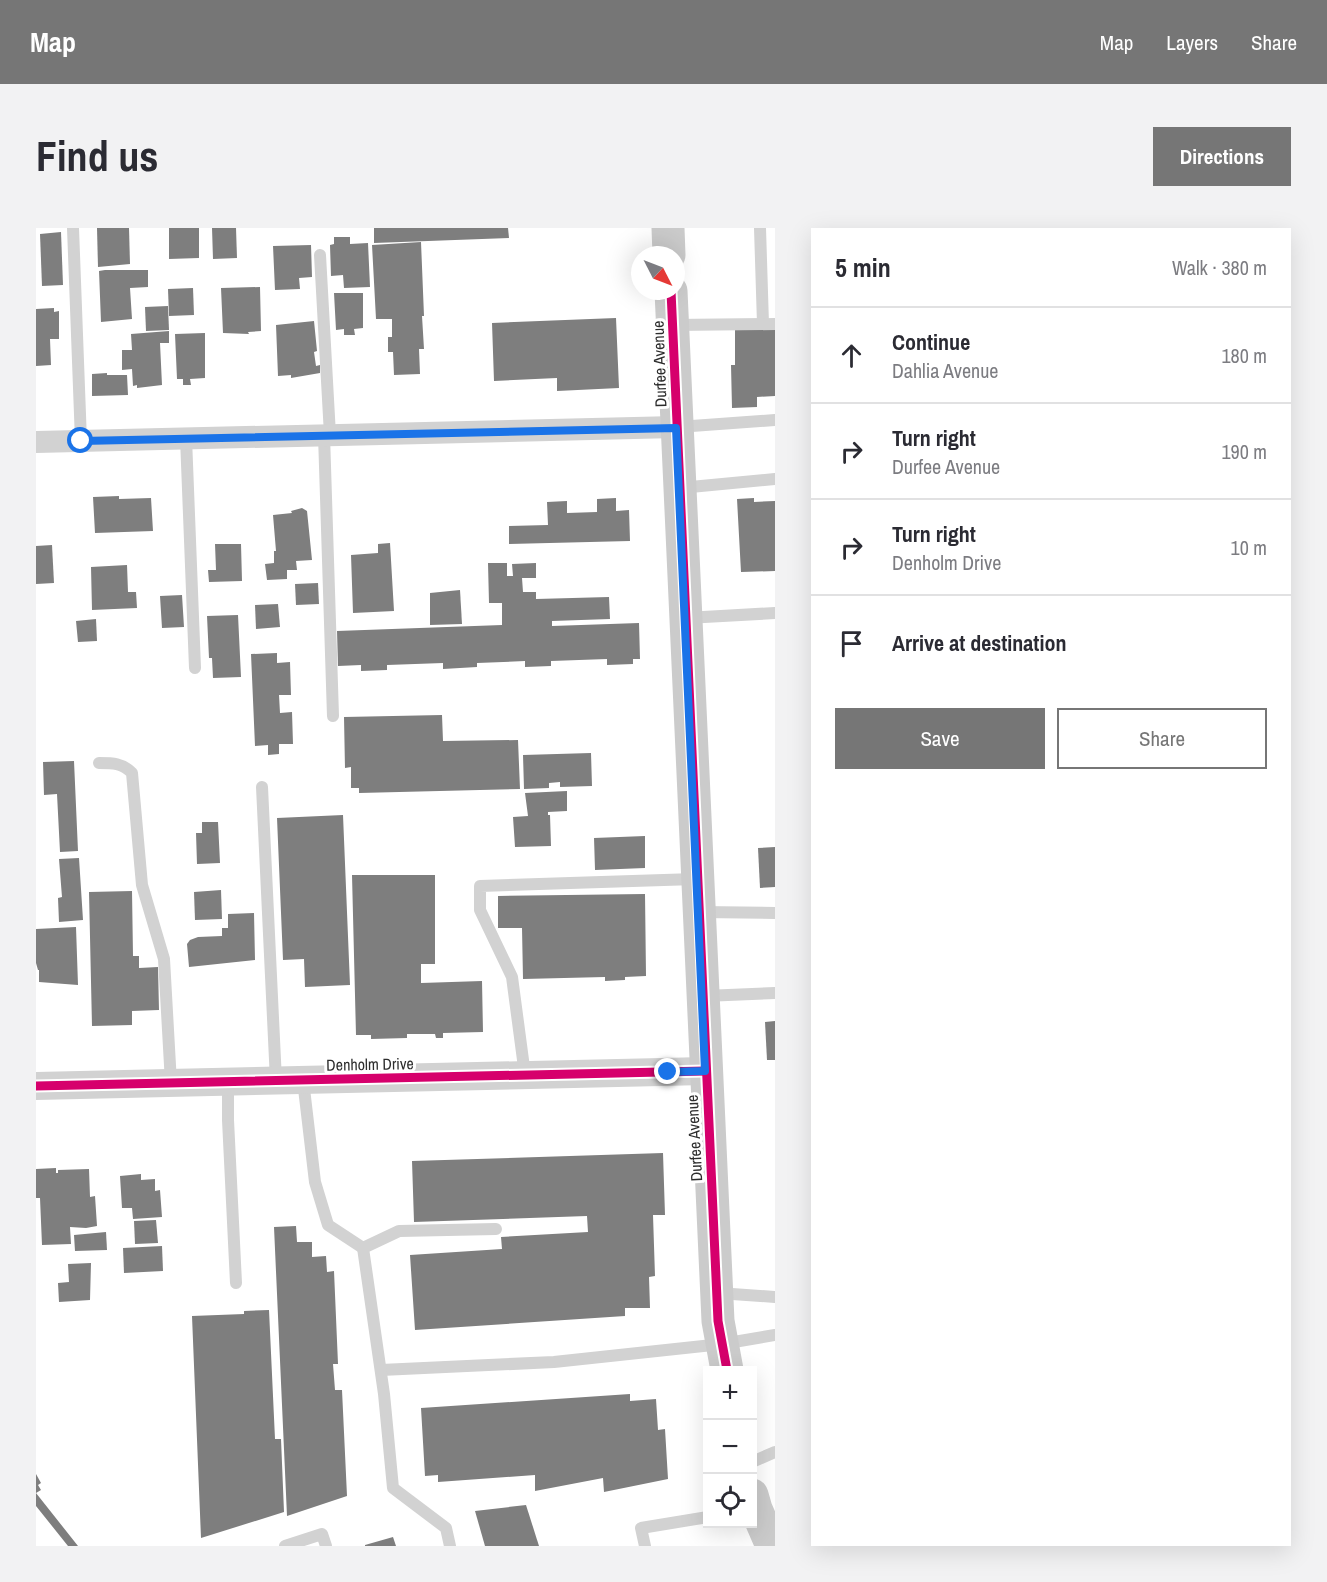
<!DOCTYPE html>
<html lang="en">
<head>
<meta charset="utf-8">
<style>
	:root { --surface:#fff; --page:#f2f2f3; --text:#2b2b33; --muted:#7c7c81; --line:#e1e1e2; --accent:#767676 }
	body { margin:0; font-family:"Archivo Narrow",sans-serif; background:var(--page); color:var(--text) }
	.controls { position:absolute; right:18px; bottom:18px; display:grid; overflow:hidden; border-radius:0px; box-shadow:0 6px 24px #0002 }
	.controls button { width:54px; height:54px; display:grid; place-items:center; padding:0; border:0; border-bottom:2px solid var(--line); background:var(--surface); color:var(--text); font:30px sans-serif }
	.compass { position:absolute; left:595px; top:18px; width:54px; height:54px; border-radius:50%; background:var(--surface); box-shadow:0 6px 24px #0002; rotate:132deg }
	.stop { position:absolute; width:18px; height:18px; margin:-14px; border:4px solid #1a73e8; border-radius:50%; background:#fff }
	.stop.end { background:#1a73e8; border-color:#fff; box-shadow:0 2px 6px #0008 }
	.list { margin:0; padding:0; list-style:none }
	h2 { display:flex; justify-content:space-between; align-items:center; height:78px; margin:0; padding:0 24px; font-size:26px }
	h2 small { font-size:20px; font-weight:400; color:var(--muted) }
	.list li { display:grid; grid-template-columns:39px 1fr auto; gap:18px; align-items:center; box-sizing:border-box; height:96px; padding:0 24px; border-top:2px solid var(--line) }
	.list b { display:block; font-size:22px; white-space:nowrap }
	.list p { margin:0; font-size:20px; white-space:nowrap; color:var(--muted) }
	.list em { font-size:20px; font-style:normal; color:var(--muted) }
	.actions { display:flex; gap:12px; padding:18px 24px }
	.actions a { flex:1; padding:14px 0; border:2px solid var(--accent); border-radius:0px; text-align:center; font-size:21px; color:var(--accent) }
	.actions .main { background:var(--accent); color:#fff }
	.icon { flex:none; width:33px; height:33px; fill:none; stroke:currentColor; stroke-width:2; stroke-linecap:round; stroke-linejoin:round }
	.map { position:relative; flex:none; width:739px; height:1318px; overflow:hidden; border-radius:0px }
	header { display:flex; align-items:center; gap:36px; box-sizing:border-box; height:84px; padding:0 30px; background:var(--accent); color:#fff }
	header strong { font-size:28px }
	nav { display:flex; gap:33px; margin-inline-start:auto; font-size:21px }
	.intro { display:flex; align-items:center; justify-content:space-between; box-sizing:border-box; height:144px; padding:0 36px }
	h1 { margin:0; font-size:42px }
	.button { padding:15px 27px; border-radius:0px; background:var(--accent); color:#fff; font-size:21px; font-weight:700 }
	main { display:flex; gap:36px; padding:0 36px }
	aside { flex:1; background:var(--surface); border-radius:0px; box-shadow:0 6px 24px #0002 }
	.map>svg:first-child { display:block }
</style>
</head>
<body>
<header>
<strong>Map</strong>
<nav><a>Map</a><a>Layers</a><a>Share</a></nav>
</header>
<div class="intro"><h1>Find us</h1><a class="button">Directions</a></div>
<main>
<div class="map">
<svg width="739" height="1318" viewBox="0 0 739 1318">
	<rect width="100%" height="100%" fill="#fff"/>
	<g fill="#7e7e7e">
		<polygon points="61,0 93,0 94,36 62,39"/>
		<polygon points="133,0 163,0 163,30 133,31"/>
		<polygon points="176,0 200,0 201,30 177,31"/>
		<polygon points="338,0 472,0 473,10 338,15"/>
		<polygon points="25,4 27,57 6,58 4,6"/>
		<polygon points="298,9 314,9 314,16 332,15 334,59 308,60 307,47 295,48 294,17 298,16"/>
		<polygon points="385,14 388,88 386,88 388,121 383,121 384,146 358,147 357,124 352,124 352,109 356,109 356,91 340,91 336,17"/>
		<polygon points="275,17 276,49 263,50 264,61 239,62 237,18"/>
		<polygon points="69,42 112,42 112,59 94,60 96,91 65,94 63,43"/>
		<polygon points="224,59 225,103 212,104 213,106 187,105 185,60"/>
		<polygon points="157,60 158,87 133,88 132,61"/>
		<polygon points="298,65 327,65 327,100 318,101 319,107 308,107 308,101 300,102"/>
		<polygon points="132,78 133,102 110,103 109,79"/>
		<polygon points="18,80 18,84 23,83 23,111 14,111 15,137 0,138 0,81"/>
		<polygon points="580,90 583,160 521,163 521,150 458,153 456,95"/>
		<polygon points="278,93 281,123 278,124 280,138 284,137 284,145 255,150 255,147 242,148 240,97"/>
		<polygon points="739,101 739,168 721,169 721,179 696,180 695,137 699,137 699,102"/>
		<polygon points="133,103 133,115 124,115 126,157 101,160 101,157 97,158 96,141 86,142 86,122 96,122 95,106"/>
		<polygon points="169,105 169,150 154,151 155,157 147,157 147,151 141,151 139,106"/>
		<polygon points="71,145 71,147 91,147 92,167 56,168 56,146"/>
		<polygon points="83,268 83,271 115,270 117,303 59,305 57,269"/>
		<polygon points="580,270 580,283 593,282 594,313 473,316 473,298 512,297 511,274 531,273 531,285 561,284 561,271"/>
		<polygon points="718,270 718,274 739,273 739,343 705,344 701,271"/>
		<polygon points="266,280 271,283 276,332 260,333 261,342 251,342 251,351 231,352 229,336 238,335 238,323 240,323 237,287 256,285 255,283"/>
		<polygon points="354,315 358,383 317,385 315,327 342,325 342,316"/>
		<polygon points="179,316 205,316 206,353 173,354 172,342 180,342"/>
		<polygon points="16,317 18,355 0,356 0,318"/>
		<polygon points="452,335 471,335 471,348 477,348 476,336 500,335 500,350 486,350 487,364 500,364 500,371 573,369 574,391 516,393 516,398 603,395 604,431 597,431 597,436 571,437 571,431 515,433 515,438 489,439 489,433 441,435 441,439 407,441 407,435 351,437 351,442 325,443 325,437 302,438 301,403 466,397 466,375 453,375"/>
		<polygon points="91,337 92,364 100,364 101,380 56,382 55,339"/>
		<polygon points="282,355 283,376 260,377 259,356"/>
		<polygon points="424,362 426,396 394,397 394,365"/>
		<polygon points="146,367 148,399 126,400 124,368"/>
		<polygon points="242,376 244,399 220,401 219,377"/>
		<polygon points="202,387 205,449 177,450 176,430 173,430 171,388"/>
		<polygon points="60,391 61,413 42,414 40,393"/>
		<polygon points="241,425 241,435 254,434 255,467 243,467 244,485 256,484 257,516 243,516 243,526 232,527 232,517 219,518 215,426"/>
		<polygon points="406,487 407,513 482,512 484,561 323,565 323,560 315,560 315,539 309,540 308,489"/>
		<polygon points="555,525 556,558 524,559 524,554 513,555 513,560 488,561 487,527"/>
		<polygon points="38,533 42,623 24,624 21,566 8,567 7,534"/>
		<polygon points="531,563 531,583 512,584 512,587 514,587 515,618 479,619 477,589 492,588 489,565"/>
		<polygon points="307,587 314,757 269,759 268,731 247,732 241,590"/>
		<polygon points="166,594 182,594 184,635 161,636 160,605 166,605"/>
		<polygon points="609,608 609,640 559,642 558,610"/>
		<polygon points="739,619 739,659 724,660 722,620"/>
		<polygon points="43,630 47,692 23,694 22,670 26,669 23,631"/>
		<polygon points="316,647 399,647 399,736 385,736 385,755 446,753 447,804 407,805 407,810 400,810 399,806 371,806 371,810 335,811 335,807 320,807"/>
		<polygon points="185,662 186,691 159,692 158,664"/>
		<polygon points="96,663 97,728 103,728 103,740 122,739 123,782 96,783 96,797 56,798 53,664"/>
		<polygon points="609,666 610,748 589,749 589,752 569,753 569,749 487,751 486,700 462,700 462,668"/>
		<polygon points="218,685 219,732 153,739 151,716 154,712 162,709 186,708 186,700 192,700 192,686"/>
		<polygon points="40,699 42,757 3,754 3,742 2,742 0,735 0,701"/>
		<polygon points="739,793 739,832 731,832 729,794"/>
		<polygon points="627,925 629,987 617,987 619,1048 613,1049 614,1080 589,1080 589,1088 379,1102 374,1027 466,1021 465,1009 552,1004 551,988 378,994 376,933"/>
		<polygon points="20,940 20,945 22,945 22,942 53,941 54,969 59,968 61,998 50,1000 34,999 35,1016 6,1017 4,970 0,970 0,941"/>
		<polygon points="105,946 105,952 119,951 119,963 124,962 126,989 97,991 96,980 86,980 84,948"/>
		<polygon points="120,992 122,1015 99,1016 98,993"/>
		<polygon points="260,998 261,1014 276,1014 276,1029 290,1028 291,1044 298,1043 302,1136 297,1136 299,1162 306,1162 311,1268 251,1288 238,999"/>
		<polygon points="70,1004 71,1022 39,1023 38,1007"/>
		<polygon points="126,1018 127,1043 88,1045 87,1020"/>
		<polygon points="55,1035 54,1072 23,1074 22,1055 33,1054 32,1036"/>
		<polygon points="233,1082 239,1211 245,1211 248,1284 165,1310 156,1088 208,1086 208,1083"/>
		<polygon points="594,1166 594,1173 620,1171 622,1202 629,1201 632,1251 568,1264 567,1250 499,1263 499,1247 402,1254 402,1247 389,1248 385,1180"/>
		<polygon points="0,1246 5,1255 2,1257 5,1262 0,1265 42,1318 32,1318 0,1278"/>
		<polygon points="490,1277 503,1318 449,1318 439,1283"/>
		<polygon points="357,1309 360,1318 329,1318 329,1317"/>
	</g>
	<g fill="none" stroke-linecap="round" stroke-linejoin="round">
		<g stroke="#d2d2d2" stroke-width="12">
			<polyline points="37,0 45,213"/>
			<polyline points="724,0 727,96"/>
			<polyline points="284,27 294,207"/>
			<polyline points="637,97 739,96"/>
			<polyline points="642,199 739,192"/>
			<polyline points="288,207 297,488"/>
			<polyline points="150,210 159,440"/>
			<polyline points="644,260 739,251"/>
			<polyline points="650,390 739,385"/>
			<path d="M63,535C77,535 86,535 96,545L106,657L128,731L135,855"/>
			<polyline points="226,559 240,853"/>
			<polyline points="664,684 739,685"/>
			<polyline points="668,768 739,765"/>
			<polyline points="489,847 476,749 444,682 444,658 659,651"/>
			<polyline points="267,852 279,954 292,997 327,1020"/>
			<polyline points="192,854 192,892 200,1055"/>
			<polyline points="682,1065 739,1069"/>
			<polyline points="345,1142 518,1134 686,1116 739,1107"/>
			<polyline points="716,1234 739,1224"/>
			<polyline points="249,1318 286,1306 290,1318"/>
			<polyline points="414,1318 410,1300 357,1260 348,1166 327,1020 363,1003 460,1001"/>
			<polyline points="609,1318 605,1300 672,1289"/>
		</g>
		<polyline stroke="#d2d2d2" stroke-width="22" points="0,214 640,199"/>
		<polyline stroke="#d2d2d2" stroke-width="28" points="0,858 669,843"/>
		<g stroke="#cbcbcb" stroke-width="33">
			<polyline points="632,0 633,27"/>
			<polyline points="635,63 682,1093 691,1142"/>
			<polyline points="716,1267 720,1281 736,1318"/>
		</g>
		<g stroke="#fff" stroke-width="13">
			<g id="cycleway">
				<polyline points="635,63 682,1093 691,1142"/>
				<polyline points="0,858 669,843"/>
			</g>
		</g>
		<use href="#cycleway" stroke="#d6006c" stroke-width="9"/>
	</g>
	<g fill="none" stroke-linecap="round" stroke-linejoin="round">
		<polyline stroke="#1a73e8" stroke-width="8" points="45,213 640,200 669,843 632,844"/>
	</g>
	<g text-anchor="middle" stroke-width="6" stroke-linejoin="round" paint-order="stroke">
		<g font-size="16" fill="#2d2d2d" stroke="#fff">
			<text transform="translate(623 136) rotate(-92)" y="6">Durfee Avenue</text>
			<text transform="translate(334 836) rotate(-1)" y="6">Denholm Drive</text>
			<text transform="translate(658 910) rotate(-93)" y="6">Durfee Avenue</text>
		</g>
	</g>
</svg>
<div class="controls">
<button>+</button>
<button>−</button>
<button><svg class="icon" aria-label="locate" viewBox="0 0 24 24"><circle cx="12" cy="12" r="6"/><path d="M12 2v4M12 18v4M2 12h4M18 12h4"/></svg></button>
</div>
<svg class="compass" viewBox="-18 -18 36 36"><path d="M0-13l5 13h-10z" fill="#e53935"/><path d="M0 13l5-13h-10z" fill="#7c7c81"/></svg>
<div class="stop" style="left:45px;top:213px"></div>
<div class="stop end" style="left:632px;top:844px"></div>
</div>
<aside>
<h2>5 min<small>Walk · 380 m</small></h2>
<ul class="list">
<li><svg class="icon" aria-label="ahead" viewBox="0 0 24 24"><path d="M12 20V5M6 11l6-6 6 6"/></svg><div><b>Continue</b><p>Dahlia Avenue</p></div><em>180 m</em></li>
<li><svg class="icon" aria-label="right" viewBox="0 0 24 24"><path d="M7 20v-9h11M14 6l5 5-5 5"/></svg><div><b>Turn right</b><p>Durfee Avenue</p></div><em>190 m</em></li>
<li><svg class="icon" aria-label="right" viewBox="0 0 24 24"><path d="M7 20v-9h11M14 6l5 5-5 5"/></svg><div><b>Turn right</b><p>Denholm Drive</p></div><em>10 m</em></li>
<li><svg class="icon" aria-label="arrive" viewBox="0 0 24 24"><path d="M6 21V4h12l-3 4 3 4H6"/></svg><div><b>Arrive at destination</b></div></li>
</ul>
<div class="actions"><a class="main">Save</a><a>Share</a></div>
</aside>
</main>
</body>
</html>
